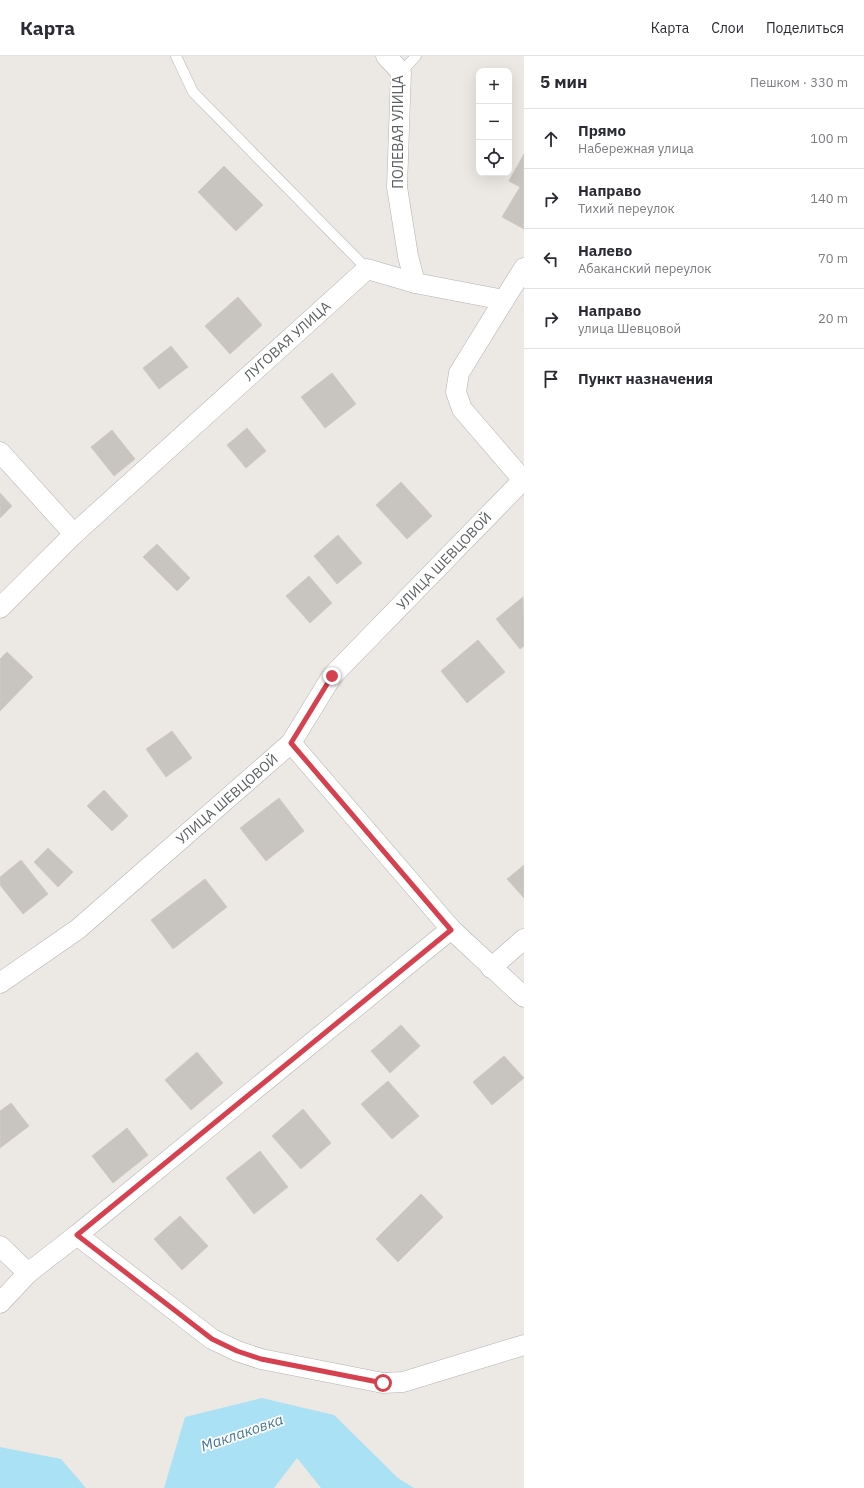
<!DOCTYPE html>
<html lang="ru">
<head>
<meta charset="utf-8">
<style>
	:root { --surface:#fff; --page:#f2f2f3; --text:#2b2b33; --muted:#7c7c81; --line:#e1e1e2 }
	body { margin:0; font-family:"IBM Plex Sans",sans-serif; background:var(--page); color:var(--text) }
	.controls { position:absolute; right:12px; top:12px; display:grid; overflow:hidden; border-radius:8px; box-shadow:0 4px 16px #0002 }
	.controls button { width:36px; height:36px; display:grid; place-items:center; padding:0; border:0; border-bottom:1px solid var(--line); background:var(--surface); color:var(--text); font:20px sans-serif }
	.stop { position:absolute; width:12px; height:12px; margin:-9px; border:3px solid #d5414e; border-radius:50%; background:#fff }
	.stop.end { background:#d5414e; border-color:#fff; box-shadow:0 1px 4px #0008 }
	.list { margin:0; padding:0; list-style:none }
	h2 { display:flex; justify-content:space-between; align-items:center; height:52px; margin:0; padding:0 16px; font-size:17px }
	h2 small { font-size:13px; font-weight:400; color:var(--muted) }
	.list li { display:grid; grid-template-columns:26px 1fr auto; gap:12px; align-items:center; box-sizing:border-box; height:60px; padding:0 16px; border-top:1px solid var(--line) }
	.list b { display:block; font-size:15px; white-space:nowrap }
	.list p { margin:0; font-size:13px; white-space:nowrap; color:var(--muted) }
	.list em { font-size:13px; font-style:normal; color:var(--muted) }
	.icon { flex:none; width:22px; height:22px; fill:none; stroke:currentColor; stroke-width:2; stroke-linecap:round; stroke-linejoin:round }
	.map { position:relative; flex:none; width:524px; height:1432px; overflow:hidden }
	header { display:flex; align-items:center; gap:24px; box-sizing:border-box; height:56px; padding:0 20px; background:var(--surface); border-bottom:1px solid var(--line) }
	header strong { font-size:19px }
	nav { display:flex; gap:22px; margin-inline-start:auto; font-size:14px }
	main { display:flex }
	aside { flex:1; background:var(--surface) }
	.map>svg:first-child { display:block }
</style>
</head>
<body>
<header>
<strong>Карта</strong>
<nav><a>Карта</a><a>Слои</a><a>Поделиться</a></nav>
</header>
<main>
<div class="map">
<svg width="524" height="1432" viewBox="0 0 524 1432">
	<rect width="100%" height="100%" fill="#ece9e4"/>
	<g fill="#abe1f5">
		<polygon points="262,1342 334,1359 398,1422 414,1432 321,1432 297,1402 274,1432 164,1432 185,1361"/>
		<polygon points="0,1391 61,1403 86,1432 0,1432"/>
	</g>
	<g fill="#c8c4c0" stroke="#d0cac3">
		<polygon points="524,98 524,173 502,161 520,131 509,125"/>
		<polygon points="224,110 263,149 236,175 198,136"/>
		<polygon points="238,241 262,269 230,298 205,270"/>
		<polygon points="171,290 188,311 159,333 143,312"/>
		<polygon points="332,317 356,348 325,372 301,341"/>
		<polygon points="247,372 266,395 246,412 227,389"/>
		<polygon points="112,374 135,403 114,420 91,391"/>
		<polygon points="401,426 432,460 407,483 376,449"/>
		<polygon points="0,437 12,450 0,462"/>
		<polygon points="338,479 362,507 337,528 314,500"/>
		<polygon points="157,488 190,522 177,535 143,501"/>
		<polygon points="309,520 332,547 310,567 286,540"/>
		<polygon points="523,541 524,590 520,593 496,563"/>
		<polygon points="478,584 505,616 467,647 441,615"/>
		<polygon points="7,596 33,621 0,655 0,603"/>
		<polygon points="172,675 192,702 166,721 146,693"/>
		<polygon points="104,734 128,760 112,775 87,750"/>
		<polygon points="279,742 304,775 266,805 240,772"/>
		<polygon points="48,792 73,816 58,831 34,806"/>
		<polygon points="21,804 48,838 23,858 0,829 0,821"/>
		<polygon points="524,809 524,842 507,823"/>
		<polygon points="205,823 227,851 173,893 151,864"/>
		<polygon points="401,969 420,990 390,1017 371,995"/>
		<polygon points="197,996 223,1027 191,1054 165,1024"/>
		<polygon points="504,1000 524,1022 492,1049 473,1026"/>
		<polygon points="388,1025 419,1060 392,1083 361,1048"/>
		<polygon points="11,1047 29,1070 0,1092 0,1055"/>
		<polygon points="303,1053 331,1087 301,1113 272,1080"/>
		<polygon points="127,1072 148,1099 113,1127 92,1100"/>
		<polygon points="260,1095 288,1131 254,1158 226,1122"/>
		<polygon points="421,1138 443,1161 398,1206 376,1183"/>
		<polygon points="180,1160 208,1190 182,1214 154,1183"/>
	</g>
	<g fill="none" stroke-linecap="round" stroke-linejoin="round">
		<g stroke="#afb2b4" stroke-width="11">
			<g id="service">
				<polyline points="176,0 193,36 367,213"/>
				<polyline points="401,16 416,0"/>
			</g>
		</g>
		<g stroke="#afb2b4" stroke-width="21">
			<g id="minor">
				<polyline points="386,0 401,16 397,131 408,200 415,227"/>
				<polyline points="504,244 459,317 456,336 462,353 523,424"/>
				<polyline points="0,396 74,478"/>
				<polyline points="0,552 74,478 367,213 415,227 504,244 524,212"/>
				<polyline points="291,687 451,873 524,941"/>
				<polyline points="491,912 524,883"/>
				<polyline points="0,927 78,873 291,687 332,620 523,424"/>
				<polyline points="77,1179 212,1283 237,1295 261,1303 383,1327 403,1326 524,1289"/>
				<polyline points="0,1190 28,1217"/>
				<polyline points="0,1247 28,1217 77,1179 451,873"/>
			</g>
		</g>
		<use href="#service" stroke="#fff" stroke-width="10"/>
		<use href="#minor" stroke="#fff" stroke-width="20"/>
	</g>
	<g fill="none" stroke-linecap="round" stroke-linejoin="round">
		<polyline stroke="#d5414e" stroke-width="5" points="332,620 291,687 451,874 77,1179 212,1283 237,1295 261,1303 383,1327"/>
	</g>
	<g text-anchor="middle" stroke-width="3.5" stroke-linejoin="round" paint-order="stroke">
		<g font-size="14" fill="#5c6062" stroke="#fff">
			<text transform="translate(398 76) rotate(-90)" y="5">ПОЛЕВАЯ УЛИЦА</text>
			<text transform="translate(287 285) rotate(-42)" y="5">ЛУГОВАЯ УЛИЦА</text>
			<text transform="translate(444 505) rotate(-46)" y="5">УЛИЦА ШЕВЦОВОЙ</text>
			<text transform="translate(227 743) rotate(-41)" y="5">УЛИЦА ШЕВЦОВОЙ</text>
		</g>
		<g font-size="15" font-style="italic" fill="#447894" stroke="#fff">
			<text transform="translate(242 1377) rotate(-19)" y="5">Маклаковка</text>
		</g>
	</g>
</svg>
<div class="controls">
<button>+</button>
<button>−</button>
<button><svg class="icon" aria-label="locate" viewBox="0 0 24 24"><circle cx="12" cy="12" r="6"/><path d="M12 2v4M12 18v4M2 12h4M18 12h4"/></svg></button>
</div>
<div class="stop" style="left:383px;top:1327px"></div>
<div class="stop end" style="left:332px;top:620px"></div>
</div>
<aside>
<h2>5 мин<small>Пешком · 330 m</small></h2>
<ul class="list">
<li><svg class="icon" aria-label="ahead" viewBox="0 0 24 24"><path d="M12 20V5M6 11l6-6 6 6"/></svg><div><b>Прямо</b><p>Набережная улица</p></div><em>100 m</em></li>
<li><svg class="icon" aria-label="right" viewBox="0 0 24 24"><path d="M7 20v-9h11M14 6l5 5-5 5"/></svg><div><b>Направо</b><p>Тихий переулок</p></div><em>140 m</em></li>
<li><svg class="icon" aria-label="left" viewBox="0 0 24 24"><path d="M17 20v-9H6M10 6l-5 5 5 5"/></svg><div><b>Налево</b><p>Абаканский переулок</p></div><em>70 m</em></li>
<li><svg class="icon" aria-label="right" viewBox="0 0 24 24"><path d="M7 20v-9h11M14 6l5 5-5 5"/></svg><div><b>Направо</b><p>улица Шевцовой</p></div><em>20 m</em></li>
<li><svg class="icon" aria-label="arrive" viewBox="0 0 24 24"><path d="M6 21V4h12l-3 4 3 4H6"/></svg><div><b>Пункт назначения</b></div></li>
</ul>
</aside>
</main>
</body>
</html>
